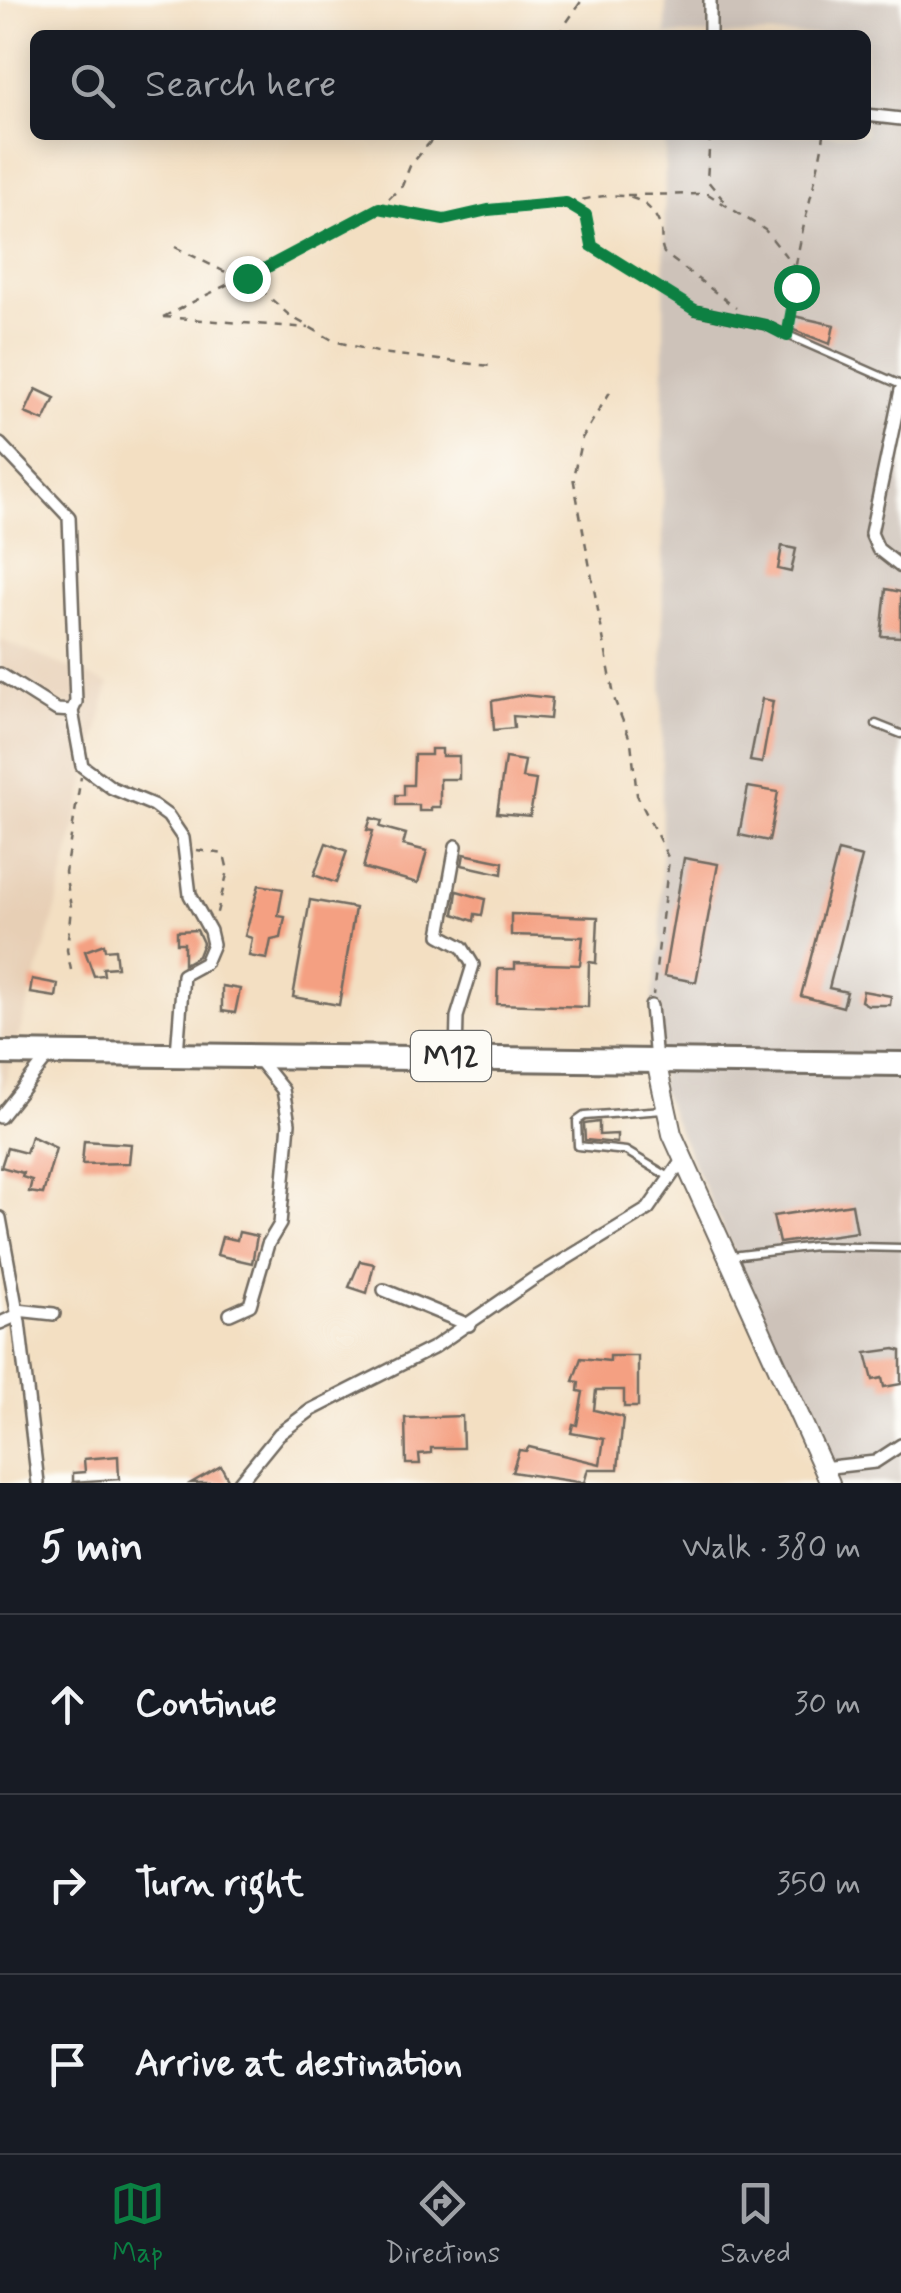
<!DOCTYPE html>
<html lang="en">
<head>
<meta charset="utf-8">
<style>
	:root { --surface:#171b24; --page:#242831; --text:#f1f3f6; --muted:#9ea1a6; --line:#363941; --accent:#0b8043 }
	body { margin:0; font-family:Mynerve,sans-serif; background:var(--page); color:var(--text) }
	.stop { position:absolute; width:30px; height:30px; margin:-22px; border:8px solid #0b8043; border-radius:50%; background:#fff }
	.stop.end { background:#0b8043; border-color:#fff; box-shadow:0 2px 10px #0008 }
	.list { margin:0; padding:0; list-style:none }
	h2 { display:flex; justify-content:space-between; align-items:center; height:130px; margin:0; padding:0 40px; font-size:42px }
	h2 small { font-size:32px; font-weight:400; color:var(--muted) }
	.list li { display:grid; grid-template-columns:65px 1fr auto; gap:30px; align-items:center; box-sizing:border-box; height:180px; padding:0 40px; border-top:2px solid var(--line) }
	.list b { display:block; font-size:38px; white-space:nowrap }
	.list em { font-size:32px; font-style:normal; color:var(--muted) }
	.icon { flex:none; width:55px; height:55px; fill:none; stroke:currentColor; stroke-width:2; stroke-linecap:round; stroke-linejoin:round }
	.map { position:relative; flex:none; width:901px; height:1483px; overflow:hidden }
	.search { position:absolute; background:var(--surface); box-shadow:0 5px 25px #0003; left:30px; right:30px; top:30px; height:110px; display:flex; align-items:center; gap:25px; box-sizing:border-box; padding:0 35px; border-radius:15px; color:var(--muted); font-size:38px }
	.sheet { height:670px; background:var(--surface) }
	nav { display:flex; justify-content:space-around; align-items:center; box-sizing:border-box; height:140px; border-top:2px solid var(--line); background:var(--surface); font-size:28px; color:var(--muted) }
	nav a { display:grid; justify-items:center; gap:5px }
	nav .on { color:var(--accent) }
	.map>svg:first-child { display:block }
</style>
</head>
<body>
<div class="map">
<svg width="901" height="1483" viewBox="0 0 901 1483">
	<rect width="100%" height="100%" fill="#fdfcf7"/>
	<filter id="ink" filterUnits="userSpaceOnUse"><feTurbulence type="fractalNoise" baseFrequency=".01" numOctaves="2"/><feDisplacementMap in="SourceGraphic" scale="20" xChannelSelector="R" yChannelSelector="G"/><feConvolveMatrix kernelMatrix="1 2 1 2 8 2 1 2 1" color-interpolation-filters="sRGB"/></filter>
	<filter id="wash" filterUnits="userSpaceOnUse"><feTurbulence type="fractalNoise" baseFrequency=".0048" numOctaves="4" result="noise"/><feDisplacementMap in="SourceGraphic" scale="40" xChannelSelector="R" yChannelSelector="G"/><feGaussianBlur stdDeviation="2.25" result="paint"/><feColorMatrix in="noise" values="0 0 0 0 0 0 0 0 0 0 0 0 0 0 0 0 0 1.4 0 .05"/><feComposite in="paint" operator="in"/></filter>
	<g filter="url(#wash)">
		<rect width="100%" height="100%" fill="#f3dfc2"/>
		<polygon fill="#e7cfb5" points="0,640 109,684 55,913 0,1099"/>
		<polygon fill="#cdc2b9" points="666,0 901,0 901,1483 837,1483 660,1089 661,1007 651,1006 661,943 665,135 866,135 866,35 666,35"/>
		<g id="blocks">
			<g fill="#f4a082">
				<polygon points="794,316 834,325 830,344 791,329"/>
				<polygon points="36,389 55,398 44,421 25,413"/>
				<polygon points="782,546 796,549 791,572 778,569"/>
				<polygon points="886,589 901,592 901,637 881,636"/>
				<polygon points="523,695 552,698 550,719 513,716 514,728 494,730 492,701"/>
				<polygon points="762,699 773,701 762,763 750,761"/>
				<polygon points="431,749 442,749 442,756 459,756 459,779 440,779 440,807 431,807 431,811 419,811 419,805 396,805 396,795 404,795 404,785 413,785 414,755 431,755"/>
				<polygon points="505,758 525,761 522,778 536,780 530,816 497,813"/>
				<polygon points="748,787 778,792 769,841 739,835"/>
				<polygon points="371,818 382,821 380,827 406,834 403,845 427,851 418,883 363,868 373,831 367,830"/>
				<polygon points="326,843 347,851 336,883 314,875"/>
				<polygon points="838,851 862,857 829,988 847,992 843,1007 801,996"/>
				<polygon points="464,854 503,862 502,874 462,865"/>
				<polygon points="684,858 718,864 696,982 664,976"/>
				<polygon points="259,885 283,889 278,916 285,917 281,938 271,940 267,959 249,956 252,938 245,936"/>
				<polygon points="457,891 485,899 482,915 475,914 474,921 454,914"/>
				<polygon points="310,900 355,908 339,1005 293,997"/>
				<polygon points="511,914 598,917 596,963 589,962 588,1007 497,1004 498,969 515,969 515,963 580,965 583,937 511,935"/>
				<polygon points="197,930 203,943 198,956 184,964 184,943 177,943 177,931"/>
				<polygon points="104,944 105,950 115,949 117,967 103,968 104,975 94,976 85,951"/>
				<polygon points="32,979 58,984 56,997 30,993"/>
				<polygon points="222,986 240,989 235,1013 222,1011"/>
				<polygon points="863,991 891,996 890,1005 868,1005 861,1001"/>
				<polygon points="599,1122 599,1135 617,1134 617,1143 585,1140 584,1124"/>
				<polygon points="31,1136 56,1148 43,1194 29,1192 32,1180 22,1177 23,1173 1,1167 7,1148 26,1153"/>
				<polygon points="84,1141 131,1144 129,1163 82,1164"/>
				<polygon points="852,1204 857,1232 779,1243 773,1216"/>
				<polygon points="239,1232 257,1236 252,1263 217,1255 222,1237 237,1240"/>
				<polygon points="360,1261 374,1264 367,1293 349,1287"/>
				<polygon points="895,1349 901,1351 901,1384 884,1387 882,1378 873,1380 866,1353"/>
				<polygon points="610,1356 638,1356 638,1407 624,1407 624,1390 596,1390 594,1410 623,1417 618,1469 588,1469 584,1483 512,1472 519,1450 526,1451 529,1447 600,1464 604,1439 571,1433 573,1424 577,1425 583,1392 578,1391 579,1382 573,1381 581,1358 610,1361"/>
				<polygon points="462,1416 463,1448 431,1448 431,1453 419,1454 420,1464 406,1464 405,1418"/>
				<polygon points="118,1456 119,1479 73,1482 73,1473 85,1472 84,1459"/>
				<polygon points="221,1466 230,1483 191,1483"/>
			</g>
		</g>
	</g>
	<g filter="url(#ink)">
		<use href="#blocks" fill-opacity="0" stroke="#716a60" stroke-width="2.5"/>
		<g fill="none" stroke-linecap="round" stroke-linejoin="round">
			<g stroke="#716a60" stroke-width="11">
				<g id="lane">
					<polyline points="695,310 765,325 901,385"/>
					<polyline points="876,724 901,734"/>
					<polyline points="663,1110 584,1116 577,1121 578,1146 626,1151 671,1178"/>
					<polyline points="732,1256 815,1246 901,1248"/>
				</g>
			</g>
			<g stroke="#716a60" stroke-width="16">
				<g id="street">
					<polyline points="710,35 710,0"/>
					<polyline points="866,115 901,119"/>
					<polyline points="901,390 871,533 878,549 901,567"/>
					<polyline points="0,444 69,517 76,702 72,711 82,766 112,788 153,805 168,816 183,838 190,895 210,931 213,944 205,963 183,975 177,1054"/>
					<polyline points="0,674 57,710 72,711"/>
					<polyline points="651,1006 656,1061"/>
					<polyline points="456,1056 457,1017 473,965 462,947 440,935 456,846"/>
					<polyline points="0,1117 51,1053"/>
					<polyline points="0,1218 19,1322 38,1483"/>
					<polyline points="384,1290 469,1325"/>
					<polyline points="17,1310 54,1314"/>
					<polyline points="230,1314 250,1305 268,1244 280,1224 289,1123 283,1090 257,1058"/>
					<polyline points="0,1323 18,1315"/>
					<polyline points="822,1468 875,1462 901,1445"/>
					<polyline points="239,1483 279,1434 311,1410 433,1348 533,1279 648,1209 683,1159"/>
				</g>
			</g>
			<g stroke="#716a60" stroke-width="22">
				<polyline id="secondary" points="656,1061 672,1134 830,1483"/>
			</g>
			<g stroke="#716a60" stroke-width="28">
				<polyline id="highway" points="0,1053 901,1064"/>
			</g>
			<g stroke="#716a60" stroke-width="2.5" stroke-dasharray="8 8" stroke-linecap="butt">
				<polyline points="558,35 582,0"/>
				<polyline points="710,135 707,180 725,202"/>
				<polyline points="627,195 708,194 765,230 801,275 789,325"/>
				<path d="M567,203C600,196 642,184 659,223C664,234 659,243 664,253L736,308"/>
				<path d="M379,208C399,212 421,219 441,219C488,221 542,188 586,215L592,246L685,305"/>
				<polyline points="175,247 223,271 247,277 290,316 334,341 381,353 490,366"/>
				<path d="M796,265C803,220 817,180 824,135"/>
				<polyline points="163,317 379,208 402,186 410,166 436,135"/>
				<polyline points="163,317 309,328"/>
				<polyline points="610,392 582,438 573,477 615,701 631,742 637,795 669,859 653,995"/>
				<polyline points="197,850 224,854 228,871 216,916"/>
				<polyline points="71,970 67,950 71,907 65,872 81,777"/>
			</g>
			<use href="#lane" stroke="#fff" stroke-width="6"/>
			<use href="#street" stroke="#fff" stroke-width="11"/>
			<use href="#secondary" stroke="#fff" stroke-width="18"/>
			<use href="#highway" stroke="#fff" stroke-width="22"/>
		</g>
	</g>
	<g fill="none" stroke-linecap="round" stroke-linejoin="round" filter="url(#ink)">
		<polyline stroke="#0b8043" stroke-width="12" points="247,278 379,208 444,220 488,210 566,203 586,215 592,246 695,310 766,325 787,336 796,287"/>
	</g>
	<g text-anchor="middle" stroke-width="8" stroke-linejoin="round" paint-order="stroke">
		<rect fill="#fdfcf7" stroke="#6a6a68" stroke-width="2.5" x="411" y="1031" width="80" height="50" rx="8"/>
		<g font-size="30" font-weight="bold" fill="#2b2b2b">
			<text x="451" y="1066">M12</text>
		</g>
	</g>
</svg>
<div class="stop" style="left:796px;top:287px"></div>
<div class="stop end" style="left:247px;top:278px"></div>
<div class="search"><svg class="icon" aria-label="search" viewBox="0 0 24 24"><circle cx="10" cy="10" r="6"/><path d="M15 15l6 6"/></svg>Search here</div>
</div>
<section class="sheet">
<h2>5 min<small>Walk · 380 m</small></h2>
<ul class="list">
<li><svg class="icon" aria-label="ahead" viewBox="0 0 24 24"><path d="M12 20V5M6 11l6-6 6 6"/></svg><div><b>Continue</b></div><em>30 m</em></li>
<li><svg class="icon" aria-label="right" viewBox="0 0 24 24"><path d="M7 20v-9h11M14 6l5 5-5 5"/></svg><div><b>Turn right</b></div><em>350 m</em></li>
<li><svg class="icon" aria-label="arrive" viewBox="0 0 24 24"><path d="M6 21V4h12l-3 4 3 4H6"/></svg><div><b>Arrive at destination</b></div></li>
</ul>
</section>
<nav>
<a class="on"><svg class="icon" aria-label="map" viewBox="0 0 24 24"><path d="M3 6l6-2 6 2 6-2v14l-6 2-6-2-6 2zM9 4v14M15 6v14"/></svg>Map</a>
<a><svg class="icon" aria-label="directions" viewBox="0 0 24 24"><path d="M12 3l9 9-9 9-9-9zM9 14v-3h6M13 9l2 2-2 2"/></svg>Directions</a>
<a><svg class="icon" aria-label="saved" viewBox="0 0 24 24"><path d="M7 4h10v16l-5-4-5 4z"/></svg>Saved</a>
</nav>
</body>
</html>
